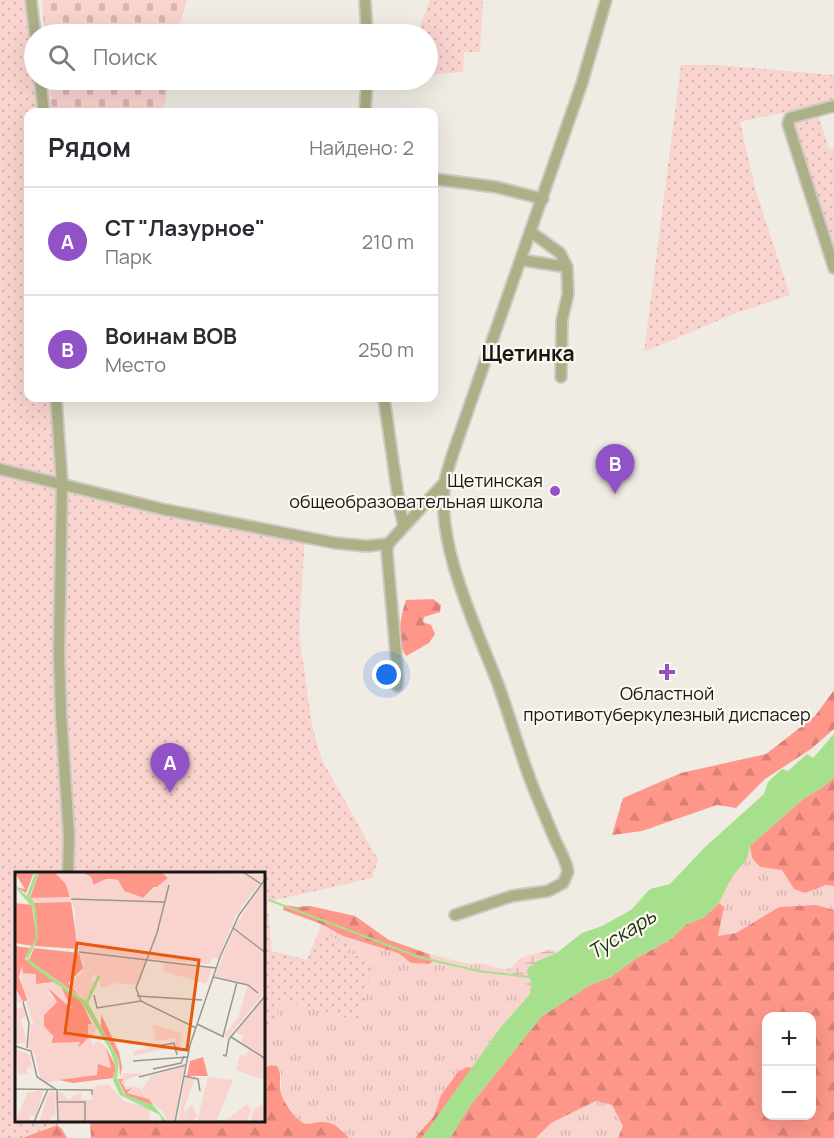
<!DOCTYPE html>
<html lang="ru">
<head>
<meta charset="utf-8">
<style>
	:root { --surface:#fff; --page:#f2f2f3; --text:#2b2b33; --muted:#7c7c81; --line:#e1e1e2; --accent:#9151c7 }
	body { margin:0; font-family:Manrope,sans-serif; background:var(--page); color:var(--text) }
	.controls { position:absolute; right:18px; bottom:18px; display:grid; overflow:hidden; border-radius:12px; box-shadow:0 6px 24px #0002 }
	.controls button { width:54px; height:54px; display:grid; place-items:center; padding:0; border:0; border-bottom:2px solid var(--line); background:var(--surface); color:var(--text); font:30px sans-serif }
	.you { position:absolute; left:387px; top:675px; width:21px; height:21px; margin:-15px; border:4px solid #fff; border-radius:50%; background:#1a73e8; box-shadow:0 0 0 9px #1a73e833 }
	.badge { display:grid; place-items:center; width:39px; height:39px; border-radius:50%; background:var(--accent); color:#fff; font-size:20px; font-weight:700 }
	.pin { position:absolute; translate:-50% -50px; filter:drop-shadow(0 2px 3px #0008) }
	.pin::after { content:''; position:absolute; top:32px; width:21px; height:18px; background:inherit; clip-path:polygon(0 0,100% 0,50% 100%) }
	.list { margin:0; padding:0; list-style:none }
	h2 { display:flex; justify-content:space-between; align-items:center; height:78px; margin:0; padding:0 24px; font-size:26px }
	h2 small { font-size:20px; font-weight:400; color:var(--muted) }
	.list li { display:grid; grid-template-columns:39px 1fr auto; gap:18px; align-items:center; box-sizing:border-box; height:108px; padding:0 24px; border-top:2px solid var(--line) }
	.list b { display:block; font-size:22px; white-space:nowrap }
	.list p { margin:0; font-size:20px; white-space:nowrap; color:var(--muted) }
	.list em { font-size:20px; font-style:normal; color:var(--muted) }
	.icon { flex:none; width:33px; height:33px; fill:none; stroke:currentColor; stroke-width:2; stroke-linecap:round; stroke-linejoin:round }
	.map { position:relative; flex:none; width:834px; height:1138px; overflow:hidden }
	.search { position:absolute; background:var(--surface); box-shadow:0 6px 24px #0002; left:24px; top:24px; width:414px; height:66px; display:flex; align-items:center; gap:15px; box-sizing:border-box; padding:0 21px; border-radius:33px; color:var(--muted); font-size:22px }
	.panel { position:absolute; background:var(--surface); box-shadow:0 6px 24px #0002; left:24px; top:108px; width:414px; height:294px; border-radius:12px }
	.map>svg:first-child { display:block }
</style>
</head>
<body>
<div class="map">
<svg width="834" height="1138" viewBox="0 0 834 1138">
	<defs>
		<pattern id="grass-tufts" width="24" height="20" patternUnits="userSpaceOnUse" patternTransform="scale(1.5)"><rect width="24" height="20" fill="#f9d4cf"/><path d="M3 7l-1-3M5 7V3M7 7l1-3M15 17l-1-3M17 17v-4M19 17l1-3" fill="none" stroke="#d5b5b1"/></pattern>
		<pattern id="forest-firs" width="22" height="20" patternUnits="userSpaceOnUse" patternTransform="scale(1.5)"><rect width="22" height="20" fill="#fe978a"/><path d="M5 1l3.5 6h-7zM16 11l3.5 6h-7z" fill="#d98176"/></pattern>
		<pattern id="wetland-marsh" width="20" height="14" patternUnits="userSpaceOnUse" patternTransform="scale(1.5)"><rect width="20" height="14" fill="#f9d4cf"/><path d="M1 5h8M5 5V1M11 12h8M15 12V8" fill="none" stroke="#d5b5b1"/></pattern>
		<pattern id="cemetery-stones" width="16" height="16" patternUnits="userSpaceOnUse" patternTransform="scale(1.5)"><rect width="16" height="16" fill="#f9d4cf"/><path d="M2 7V4a2 2 0 0 1 4 0v3zM10 15v-3a2 2 0 0 1 4 0v3z" fill="#d5b5b1"/></pattern>
		<pattern id="garden-dots" width="8" height="8" patternUnits="userSpaceOnUse" patternTransform="scale(1.5)"><rect width="8" height="8" fill="#f9d4cf"/><path d="M2 2h.1M6 6h.1" fill="none" stroke="#d5b5b1" stroke-width="1.8" stroke-linecap="round"/></pattern>
	</defs>
	<rect width="100%" height="100%" fill="#f0ece4"/>
	<g fill="url(#grass-tufts)">
		<polygon points="750,846 752,858 782,869 805,893 826,885 834,886 834,910 816,905 779,907 736,933 718,937 724,907 719,903 732,877 747,859"/>
		<polygon points="321,924 343,936 398,953 411,963 432,957 429,954 469,964 479,963 504,969 511,968 514,978 530,994 500,1028 473,1068 468,1067 441,1095 434,1116 415,1138 349,1138 341,1128 310,1124 299,1121 285,1102 281,1093 281,1073 277,1066 271,1065 264,1068 264,1028 278,1020 276,999 359,1021 347,952 349,942 318,933"/>
		<polygon points="596,1101 612,1105 623,1126 618,1138 536,1138 551,1123"/>
	</g>
	<g fill="url(#forest-firs)" fill-rule="evenodd">
		<path d="M433,599L441,605L440,612L424,617L423,622L431,625L435,634L429,643L406,656C396,638 400,619 406,600Z"/>
		<polygon points="834,690 834,729 811,749 765,779 736,808 717,805 642,831 612,835 623,798 681,773 766,754 815,716"/>
		<polygon points="834,777 834,886 826,885 805,893 794,889 782,870 760,867 752,858 750,846 803,799 823,787"/>
		<path d="M719,903L724,907L718,936L736,933L779,907L816,905L834,910V1138H618L623,1126L612,1105L596,1101L551,1123L536,1138H450L472,1103L542,1016L592,984L611,977L635,959L671,939L685,925L703,918ZM766,1016H812V1116H766Z"/>
		<polygon points="284,905 297,907 310,906 355,916 389,940 429,954 432,962 429,964 411,963 398,953 343,936 321,924 283,910"/>
		<path d="M271,1065L277,1066C283,1075 278,1083 281,1093C282,1099 294,1117 299,1120C306,1127 314,1122 322,1122C333,1121 342,1130 349,1138H91L90,1122H264V1068Z"/>
		<polygon points="468,1067 473,1068 422,1138 415,1138 434,1116 441,1095 459,1071"/>
		<polygon points="57,1125 62,1129 67,1138 22,1138"/>
	</g>
	<polygon fill="url(#wetland-marsh)" points="552,949 558,952 530,994 514,978 511,968 520,958"/>
	<g fill="url(#cemetery-stones)">
		<polygon points="42,0 187,0 177,34 45,34"/>
		<polygon points="49,80 169,80 163,112 52,112"/>
	</g>
	<g fill="url(#garden-dots)">
		<polygon points="0,0 26,0 37,112 28,112 28,398 53,398 57,479 243,523 305,533 299,634 312,725 322,760 378,860 372,878 267,902 272,951 307,960 318,933 349,942 347,952 373,962 359,1021 276,999 278,1020 264,1028 264,874 16,874 16,1122 65,1122 22,1138 0,1138"/>
		<polygon points="430,0 483,0 480,52 464,52 463,72 428,75 428,34 420,34 421,24"/>
		<path d="M681,65H718L834,75V102C803,110 772,114 740,122L755,188L790,295L731,315L644,352Z"/>
		<polygon points="817,111 829,149 834,148 834,253 791,122"/>
	</g>
	<polygon fill="#a6e08d" points="834,734 834,777 823,787 803,799 750,846 747,859 732,877 719,903 703,918 685,925 671,939 635,959 611,977 592,984 542,1016 472,1103 450,1138 422,1138 500,1028 530,994 531,982 527,973 528,968 538,961 558,952 582,933 602,926 631,910 650,889 670,884 704,848 764,794 768,782 782,769 788,771 807,754 813,758"/>
	<g fill="none" stroke-linecap="round" stroke-linejoin="round">
		<polyline stroke="#a6e08d" stroke-width="2" points="269,900 419,957 478,971 530,977"/>
		<g stroke="#cdcac3" stroke-width="14">
			<g id="minor">
				<polyline points="31,0 35,34"/>
				<polyline points="365,0 367,34"/>
				<polyline points="40,80 44,112"/>
				<polyline points="834,106 790,118 788,124 834,268"/>
				<polyline points="365,112 367,80"/>
				<polyline points="434,179 496,187 543,199"/>
				<polyline points="531,232 560,253 567,267 568,294 562,320 561,377"/>
				<polyline points="521,260 567,267"/>
				<polyline points="56,398 62,483 59,653 61,715 69,836 68,874"/>
				<polyline points="384,398 400,510 404,526"/>
				<polyline points="0,469 162,509 335,543 366,546 388,544 445,482"/>
				<polyline points="388,544 387,552 398,677 397,686"/>
				<path d="M455,915L512,896L548,891L563,883L568,872C566,858 558,848 553,835C547,821 541,806 535,792C521,757 511,720 498,684C476,627 435,543 445,482C446,473 450,464 452,456L582,83L606,0"/>
			</g>
		</g>
		<use href="#minor" stroke="#adaf86" stroke-width="10"/>
	</g>
	<g fill="#9151c7" stroke="#fdf9f1" stroke-width="2">
		<circle cx="555" cy="491" r="6"/>
		<path d="M664 663h6v6h6v6h-6v6h-6v-6h-6v-6h6z"/>
	</g>
	<g text-anchor="middle" stroke-width="4.5" stroke-linejoin="round" paint-order="stroke">
		<g font-size="18" fill="#181714" stroke="#fdf9f1" text-anchor="end">
			<text x="543" y="487">Щетинская<tspan x="543" dy="21">общеобразовательная школа</tspan></text>
			<text x="667" y="700" text-anchor="middle">Областной<tspan x="667" dy="21">противотуберкулезный диспасер</tspan></text>
		</g>
		<g font-size="20" font-style="italic" fill="#1a300f" stroke="#fdf9f1">
			<text transform="translate(622 934) rotate(-32)" y="7">Тускарь</text>
		</g>
		<g font-size="21" font-weight="bold" fill="#181714" stroke="#fdf9f1">
			<text x="528" y="361">Щетинка</text>
		</g>
	</g>
	<g transform="translate(15 872)">
		<rect width="250" height="250" fill="#f0ece4"/>
		<path d="M55,25L56,30L51,31H19L15,26ZM69,93L77,111L80,109L70,130L53,111L66,102ZM7,94L8,101L21,102L24,113L38,110L46,115L55,131L54,138L46,128L32,119L42,130L29,143L39,171L65,170L63,176L73,151L77,152L82,156L76,166L77,173L83,169L91,175L96,196L85,194L83,203L74,205L31,210L25,206L20,182L13,175L16,152L19,154L6,114ZM170,190L159,250H153L148,240L132,226L112,221L117,217L108,216L106,210L109,201L128,202L110,208V214L123,215L133,224L136,211L158,219L164,196ZM170,205L180,206L169,236L172,249L171,240L177,232L182,244L178,250H163ZM93,212L109,229L134,236L135,250H42L41,221L47,220L53,228L66,220V228H77L78,215Z" fill="#f9d4cf"/>
		<path d="M19,0L11,21L0,15L10,17L0,1ZM24,0H40L51,12L55,25L15,26ZM67,0H146L154,4L147,15H139L128,26L109,19L103,8L93,7L78,13L77,7ZM56,30L63,77L20,74L19,31ZM0,31L17,33L21,65L17,74L0,71ZM0,74L15,76L10,87L67,131L77,152H73V166L63,176L65,170L37,171L38,164L29,154V143L42,130L33,116L57,137L46,115L38,110L21,112V102L8,101L7,94L4,105L12,128L8,130L0,116ZM19,76L64,81L68,96L53,111L63,123L14,88ZM86,142L104,180L107,195L105,205L104,188L86,155ZM91,175L101,195L98,206L58,211L44,208L82,203L83,192L96,196ZM188,185L193,204H172L175,189ZM103,207H108L106,210L111,218L117,216L112,221L134,227L138,233L111,224Z" fill="#fe978a"/>
		<path d="M149,90L196,96V101L191,112L148,99Z" fill="#f9d4cf"/>
		<path d="M67,0L76,5L78,13L91,7L103,8L109,19L128,26L153,6L146,0L251,3L221,43L203,87L198,86L194,92L132,87L123,113L102,111L86,116L83,103H78L76,114L69,112L73,103L61,71L60,38L51,12L40,1ZM250,7V120L213,165L209,163L223,146L233,112L200,104L219,56ZM0,119L7,130L1,131L2,136L9,135L12,143L6,148L12,171H0ZM250,122V208L221,198L225,183L230,184L234,178L226,169L228,164L221,160ZM137,152L167,161L163,182L160,174L119,184V179L161,170L160,166L141,169ZM1,177L15,183L17,195L12,196V202L3,203ZM164,196L158,219L136,211L134,224L127,218L136,204ZM193,205L218,208L202,248L213,247L232,232L236,239L231,250H182ZM29,217L21,244L15,243L16,250H0L12,221ZM34,219L41,221L40,244L35,246L37,250H24ZM250,229V250H235L239,238Z" fill="#f9d4cf"/>
		<path d="M0,15L18,28L21,37L23,66L13,87L73,131L104,188L102,206L109,222L138,233L152,250H142L147,249L145,243L105,223L98,208L101,195L95,178L67,131L12,90L11,82L21,67L18,36Z" fill="#a6e08d"/>
		<path fill="none" stroke="#a6e08d" stroke-width="3" d="M13,25L22,0M72,130L84,104"/>
		<path fill="none" stroke="#9a9791" stroke-width="1.5" d="M228,0L246,12M56,27L149,30M218,56L251,81M64,80L201,96M198,105L233,113L243,121M79,123L82,136L126,129L181,156M122,124L187,128M126,129L121,116L142,61L154,13M8,130L14,151L12,176M182,152L209,165M208,164L222,110M216,165L251,187M214,167L251,123M0,174L16,179L22,205L42,218L43,250M142,174L159,171L162,183M208,183L211,184L214,167M118,189L172,185M138,197L166,191L169,184M169,204L183,207L185,219M124,205L171,193M0,217L77,218V223M43,230H70V250M19,250L33,217M160,250L175,173L205,85L224,43L251,6"/>
		<path fill="#e8590c" fill-opacity="0.15" stroke="#e8590c" stroke-width="3" d="M62,71L184,88L172,178L50,161Z"/>
		<rect width="250" height="250" fill="none" stroke="#181714" stroke-width="3"/>
	</g>
</svg>
<div class="controls">
<button>+</button>
<button>−</button>
</div>
<div class="you"></div>
<div class="pin badge" style="left:170px;top:793px">A</div>
<div class="pin badge" style="left:615px;top:494px">B</div>
<div class="search"><svg class="icon" aria-label="search" viewBox="0 0 24 24"><circle cx="10" cy="10" r="6"/><path d="M15 15l6 6"/></svg>Поиск</div>
<section class="panel">
<h2>Рядом<small>Найдено: 2</small></h2>
<ul class="list">
<li><span class="badge">A</span><div><b>СТ &quot;Лазурное&quot;</b><p>Парк</p></div><em>210 m</em></li>
<li><span class="badge">B</span><div><b>Воинам ВОВ</b><p>Место</p></div><em>250 m</em></li>
</ul>
</section>
</div>
</body>
</html>
